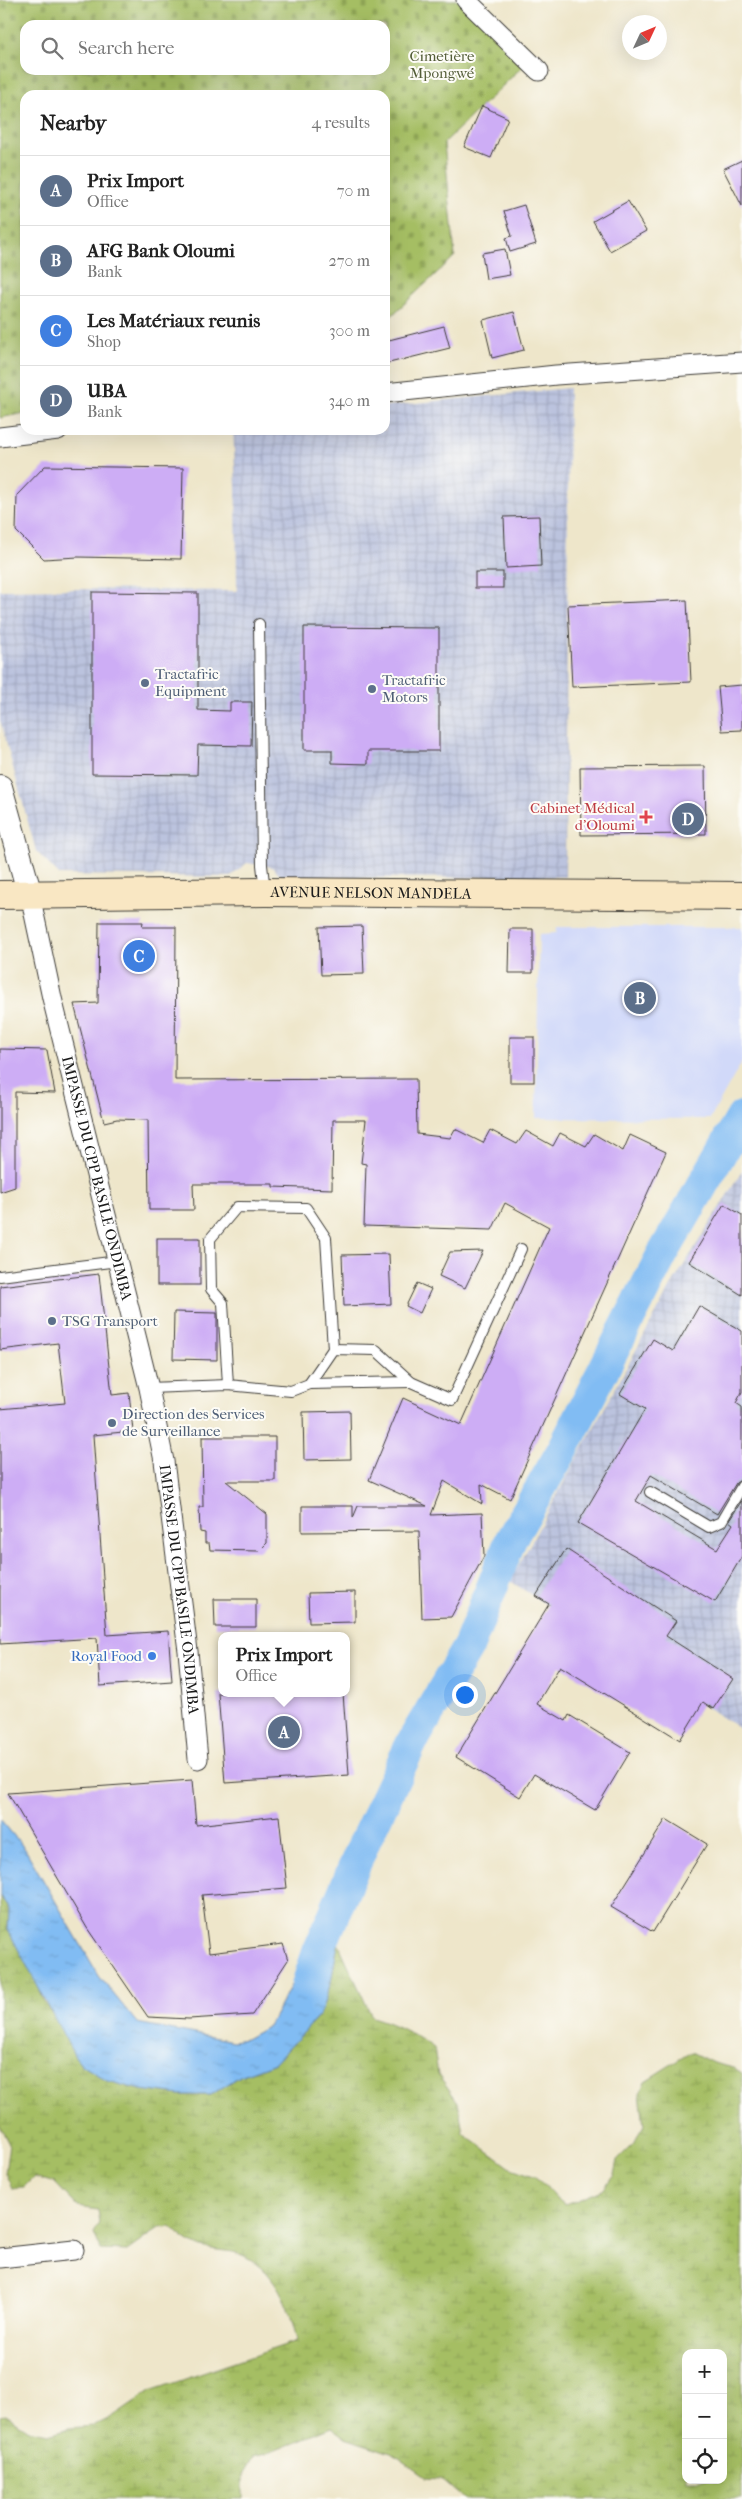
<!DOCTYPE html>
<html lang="en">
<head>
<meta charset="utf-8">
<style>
	:root { --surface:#fff; --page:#f6f6f6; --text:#222; --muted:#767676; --line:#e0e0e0; --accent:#c8321e }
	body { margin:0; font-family:"IM FELL French Canon",serif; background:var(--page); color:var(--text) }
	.controls { position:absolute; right:15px; bottom:15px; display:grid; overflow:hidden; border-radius:10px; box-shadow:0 5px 20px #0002 }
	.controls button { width:45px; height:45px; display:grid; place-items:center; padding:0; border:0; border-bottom:1px solid var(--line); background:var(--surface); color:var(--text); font:25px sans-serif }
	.compass { position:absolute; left:622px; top:15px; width:45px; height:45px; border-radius:50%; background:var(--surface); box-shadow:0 5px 20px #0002; rotate:46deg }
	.you { position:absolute; left:464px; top:1694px; width:18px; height:18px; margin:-12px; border:4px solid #fff; border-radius:50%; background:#1a73e8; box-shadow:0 0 0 8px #1a73e833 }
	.badge { display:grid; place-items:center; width:32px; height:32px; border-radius:50%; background:var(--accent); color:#fff; font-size:16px; font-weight:700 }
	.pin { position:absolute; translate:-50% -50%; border:2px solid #fff; box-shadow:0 1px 5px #0006 }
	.popup { position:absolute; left:218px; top:1632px; width:132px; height:65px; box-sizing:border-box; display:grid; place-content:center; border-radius:10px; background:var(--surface); filter:drop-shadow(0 1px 4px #0005); font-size:16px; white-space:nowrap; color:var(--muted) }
	.popup b { font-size:19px; color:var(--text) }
	.popup::after { content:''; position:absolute; left:50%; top:100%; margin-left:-10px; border:10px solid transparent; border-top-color:var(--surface) }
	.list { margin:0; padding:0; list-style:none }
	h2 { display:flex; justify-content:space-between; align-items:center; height:65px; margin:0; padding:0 20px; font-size:21px }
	h2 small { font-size:16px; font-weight:400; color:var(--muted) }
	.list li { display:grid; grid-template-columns:32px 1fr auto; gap:15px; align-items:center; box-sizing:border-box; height:70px; padding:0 20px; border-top:1px solid var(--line) }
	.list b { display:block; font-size:19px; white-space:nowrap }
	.list p { margin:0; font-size:16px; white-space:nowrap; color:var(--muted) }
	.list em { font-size:16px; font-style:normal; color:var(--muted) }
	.icon { flex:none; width:28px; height:28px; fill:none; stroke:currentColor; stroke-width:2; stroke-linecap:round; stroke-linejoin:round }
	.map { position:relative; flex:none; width:742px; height:2499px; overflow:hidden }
	.search { position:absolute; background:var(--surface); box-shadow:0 5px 20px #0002; left:20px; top:20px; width:370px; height:55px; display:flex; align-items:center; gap:12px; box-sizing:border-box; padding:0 18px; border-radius:15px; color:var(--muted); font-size:19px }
	.panel { position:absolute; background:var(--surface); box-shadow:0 5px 20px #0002; left:20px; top:90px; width:370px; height:345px; border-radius:15px }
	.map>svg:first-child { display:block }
</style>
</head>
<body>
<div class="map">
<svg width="742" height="2499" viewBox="0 0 742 2499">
	<defs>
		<pattern id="industrial-grid" width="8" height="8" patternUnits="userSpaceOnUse" patternTransform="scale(1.25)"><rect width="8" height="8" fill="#bbc3de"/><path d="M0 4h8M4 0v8" fill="none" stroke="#a0a7be"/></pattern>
		<pattern id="wetland-marsh" width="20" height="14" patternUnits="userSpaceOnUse" patternTransform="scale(1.25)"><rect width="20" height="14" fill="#a5be63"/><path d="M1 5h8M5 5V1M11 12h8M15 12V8" fill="none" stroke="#8da355"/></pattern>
		<pattern id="cemetery-stones" width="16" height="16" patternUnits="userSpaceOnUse" patternTransform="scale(1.25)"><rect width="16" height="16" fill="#a5be63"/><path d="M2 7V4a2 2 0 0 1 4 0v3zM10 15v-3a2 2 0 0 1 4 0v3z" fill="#8da355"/></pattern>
		<pattern id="water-ripples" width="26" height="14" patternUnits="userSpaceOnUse" patternTransform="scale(1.25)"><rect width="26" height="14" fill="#81bcf3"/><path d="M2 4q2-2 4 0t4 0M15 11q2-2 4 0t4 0" fill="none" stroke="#6fa1d0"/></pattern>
	</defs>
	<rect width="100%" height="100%" fill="#fdfcf7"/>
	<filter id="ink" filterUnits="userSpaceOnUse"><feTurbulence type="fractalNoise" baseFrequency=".02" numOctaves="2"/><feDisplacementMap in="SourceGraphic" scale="10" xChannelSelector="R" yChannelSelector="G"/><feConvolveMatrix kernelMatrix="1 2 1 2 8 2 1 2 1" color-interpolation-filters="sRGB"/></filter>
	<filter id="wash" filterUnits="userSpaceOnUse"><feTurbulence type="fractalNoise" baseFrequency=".0096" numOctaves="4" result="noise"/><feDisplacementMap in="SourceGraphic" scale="20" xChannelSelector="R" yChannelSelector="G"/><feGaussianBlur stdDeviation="1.12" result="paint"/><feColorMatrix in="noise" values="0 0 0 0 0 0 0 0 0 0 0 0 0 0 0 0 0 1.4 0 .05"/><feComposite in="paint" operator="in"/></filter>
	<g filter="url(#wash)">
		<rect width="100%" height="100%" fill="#eee6ca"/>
		<polygon fill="#d1d9f9" points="557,927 742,927 742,1062 710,1119 536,1118 539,934 556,933"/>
		<g fill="url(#industrial-grid)">
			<polygon points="569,388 565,877 283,878 272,867 247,863 230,877 59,875 36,851 0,720 0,590 80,589 237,591 236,486 233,430 385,430 385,406"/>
			<polygon points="742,1171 742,1730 510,1581 671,1286"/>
		</g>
		<path fill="url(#wetland-marsh)" stroke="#606d40" fill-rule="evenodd" d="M0,1896L9,1910L8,1930L36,1979L44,2002L62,2028L74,2055L82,2065L107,2081L141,2090L180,2095H211L240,2076L275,2063L320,2015L331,1982L338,1943L372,2017C396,2024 414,2034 434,2048L438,2074L458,2102L463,2133L511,2168L534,2176L543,2183L555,2197L565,2205L603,2190L614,2175L617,2160L633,2144L644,2126L640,2093L645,2081L691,2052L713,2063L734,2068L742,2073V2499H465L441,2478L425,2477L391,2453L348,2439L332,2427L266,2454L253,2457L243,2475V2499H2L0,2416L6,2415L29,2430L48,2434L70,2428L94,2426L112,2417L150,2391L297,2341C290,2306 275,2266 237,2253C231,2251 224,2251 218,2250C195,2247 187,2243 171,2227L159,2228L127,2251L101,2250L94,2233L100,2223L98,2210L78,2207L55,2183L34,2177L24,2187L12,2188L5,2173L9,2144L0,2127ZM686,2353H723V2480H686Z"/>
		<path fill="url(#cemetery-stones)" stroke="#606d40" fill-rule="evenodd" d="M0,0H459L524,65L444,143L455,256L385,322V95H25V413L0,418ZM25,25H385V70H25Z"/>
		<polygon fill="url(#water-ripples)" stroke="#4e6c88" points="0,1819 25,1849 99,1976 137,2023 233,2041 246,2039 269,2026 297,1974 307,1945 338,1943 331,1982 320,2015 275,2063 240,2076 211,2095 180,2095 141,2090 107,2081 82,2065 74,2055 8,1930 9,1910 0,1896"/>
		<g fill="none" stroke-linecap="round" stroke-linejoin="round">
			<polyline stroke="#81bcf3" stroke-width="32" points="307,1985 318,1952 364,1843 412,1742 469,1645 511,1539 562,1451 662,1255 742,1117"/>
		</g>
		<g id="blocks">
			<g fill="#cdadf5">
				<polygon points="482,106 508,118 491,158 464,147"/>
				<polygon points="742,160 742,206 723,169"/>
				<polygon points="628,201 646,231 610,251 593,221"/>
				<polygon points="524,205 536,244 510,252 506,238 512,236 504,211"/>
				<polygon points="505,249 510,275 486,279 482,253"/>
				<polygon points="514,312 524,350 492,358 483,320"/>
				<polygon points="444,326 450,348 385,364 385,341"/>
				<polygon points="45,466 183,468 181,559 78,557 44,559 16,531 17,495"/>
				<polygon points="539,516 541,566 506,568 504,517"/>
				<rect x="475" y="572" width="28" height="16"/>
				<polygon points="92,592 198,593 198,710 230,711 230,702 252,702 251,746 198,745 197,775 92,774"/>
				<polygon points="687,600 691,682 572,687 568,605"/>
				<polygon points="304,627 439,628 439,751 368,751 368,764 332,763 332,750 304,750"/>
				<polygon points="742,685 742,730 722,731 718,687"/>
				<polygon points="705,766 706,834 581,835 580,767"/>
				<polygon points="99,922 143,922 142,927 176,927 175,1080 416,1079 417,1134 450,1138 455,1129 483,1143 490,1130 517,1144 526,1131 553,1146 560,1133 586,1146 594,1134 623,1151 630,1135 666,1152 510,1499 481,1484 482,1504 444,1481 431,1515 482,1513 484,1556 451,1617 422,1618 419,1531 302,1532 302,1506 353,1506 353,1518 358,1506 427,1506 369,1480 403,1398 461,1425 549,1227 505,1203 492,1230 364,1226 366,1164 361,1163 366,1120 333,1120 332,1189 273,1187 273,1184 193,1184 194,1210 149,1210 148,1120 117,1119 104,1122 74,1004 98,1003"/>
				<polygon points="362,926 364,974 321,975 319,927"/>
				<polygon points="510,929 533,929 533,973 509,973"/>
				<rect x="510" y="1037" width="24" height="45"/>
				<polygon points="0,1049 47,1050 55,1093 15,1092 15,1187 0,1192"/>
				<polygon points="724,1204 742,1215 742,1295 689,1262"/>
				<rect x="157" y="1238" width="43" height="47"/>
				<polygon points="483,1251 465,1288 439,1276 450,1252"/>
				<polygon points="389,1254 391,1304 344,1306 342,1255"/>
				<polygon points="99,1274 112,1395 129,1393 133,1431 93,1435 107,1635 168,1631 172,1681 100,1686 97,1638 0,1644 0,1409 65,1403 58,1343 0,1350 0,1286"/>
				<polygon points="417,1283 431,1289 420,1313 406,1306"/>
				<polygon points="699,1306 742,1331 742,1392 736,1403 742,1407 742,1479 736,1483 717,1514 651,1475 636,1501 717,1549 733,1524 729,1521 742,1500 742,1556 715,1602 578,1523 645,1409 620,1394 653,1339 673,1351"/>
				<polygon points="174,1312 217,1313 217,1360 173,1359"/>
				<polygon points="350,1411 351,1459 304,1460 303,1412"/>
				<polygon points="202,1437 275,1437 275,1481 226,1481 267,1514 267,1543 259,1551 210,1550 209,1543 205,1543 205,1533 200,1532 199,1507 203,1507"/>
				<polygon points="566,1549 676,1621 666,1636 733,1679 713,1709 703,1702 680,1740 560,1666 537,1704 566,1721 569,1715 630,1752 595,1810 534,1774 520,1797 456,1757 549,1604 536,1596"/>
				<polygon points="355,1592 355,1622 309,1623 308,1593"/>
				<polygon points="214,1599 256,1599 256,1627 215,1627"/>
				<polygon points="218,1693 343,1693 349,1775 225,1783"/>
				<polygon points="192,1780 196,1825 279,1816 287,1888 202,1895 209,1953 283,1944 288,1960 252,2015 189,2019 148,2017 87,1928 8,1793"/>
				<polygon points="666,1819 707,1844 653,1932 611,1907"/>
			</g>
		</g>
	</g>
	<g filter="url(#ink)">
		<use href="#blocks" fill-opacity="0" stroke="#3c3a36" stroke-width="1"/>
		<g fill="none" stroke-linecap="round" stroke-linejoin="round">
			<g stroke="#3c3a36" stroke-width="12">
				<g id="service">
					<polyline points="259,624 262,865 265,891"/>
					<polyline points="0,1276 118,1261"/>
					<polyline points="309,1384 411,1382"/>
					<polyline points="228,1385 223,1303 211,1289 210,1239 237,1207 306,1208 326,1238 333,1349"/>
					<polyline points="149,1388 228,1385 291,1391 309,1384 333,1349 376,1350 411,1382 452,1400 521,1249"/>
					<polyline points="650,1492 709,1527 721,1522 742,1486"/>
				</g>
			</g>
			<g stroke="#3c3a36" stroke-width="21">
				<g id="minor">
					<polyline points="466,0 539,71"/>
					<polyline points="385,393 556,375 742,362"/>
					<polyline points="0,437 58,430"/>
					<path id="s1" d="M30,895L52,998L149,1388L164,1461L188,1651L198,1759"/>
					<polyline points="0,2258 74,2250"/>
				</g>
			</g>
			<g stroke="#3c3a36" stroke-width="26">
				<polyline id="tertiary" points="0,787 30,895"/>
			</g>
			<g stroke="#3c3a36" stroke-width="30">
				<g id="secondary">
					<path id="s2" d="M0,895L265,892L742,896"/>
				</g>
			</g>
			<use href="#service" stroke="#fff" stroke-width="10"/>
			<use href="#minor" stroke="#fff" stroke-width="19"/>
			<use href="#tertiary" stroke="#fff" stroke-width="24"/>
			<use href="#secondary" stroke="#f9e7c3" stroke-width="28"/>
		</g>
	</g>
	<g fill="#5c6f8a" stroke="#fdfcf7" stroke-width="2">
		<circle cx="145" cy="683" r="5"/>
		<circle cx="372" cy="689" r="5"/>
		<circle cx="52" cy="1321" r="5"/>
		<circle cx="112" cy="1423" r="5"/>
	</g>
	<path fill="#e0444e" stroke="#fdfcf7" stroke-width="2" d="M643.5 809.5h5v5h5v5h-5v5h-5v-5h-5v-5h5z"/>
	<circle fill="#3f7fe0" stroke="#fdfcf7" stroke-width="2" cx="152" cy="1656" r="5"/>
	<g text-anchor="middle" stroke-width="4" stroke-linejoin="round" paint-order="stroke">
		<g font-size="15" fill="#535d38" stroke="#fdfcf7">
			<text x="442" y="61">Cimetière<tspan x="442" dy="17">Mpongwé</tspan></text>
		</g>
		<g font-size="15" fill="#4e5e75" stroke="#fdfcf7" text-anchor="start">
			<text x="155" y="679">Tractafric<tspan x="155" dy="17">Equipment</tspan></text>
			<text x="382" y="685">Tractafric<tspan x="382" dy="17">Motors</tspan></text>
			<text x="62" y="1326">TSG Transport</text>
			<text x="122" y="1419">Direction des Services<tspan x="122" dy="17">de Surveillance</tspan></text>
		</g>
		<g font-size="15" fill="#be3a42" stroke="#fdfcf7" text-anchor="end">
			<text x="635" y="813">Cabinet Médical<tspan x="635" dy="17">d'Oloumi</tspan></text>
		</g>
		<g font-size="15" fill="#1c1c1c" stroke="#fdfcf7">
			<text dy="5" stroke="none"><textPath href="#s2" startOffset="371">AVENUE NELSON MANDELA</textPath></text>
			<text dy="5" stroke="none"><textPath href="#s1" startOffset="291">IMPASSE DU CPP BASILE ONDIMBA</textPath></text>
			<text dy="5" stroke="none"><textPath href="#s1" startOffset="711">IMPASSE DU CPP BASILE ONDIMBA</textPath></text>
		</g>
		<g font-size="15" fill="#366cbe" stroke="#fdfcf7" text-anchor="end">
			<text x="142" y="1661">Royal Food</text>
		</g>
	</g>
</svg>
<div class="controls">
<button>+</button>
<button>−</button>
<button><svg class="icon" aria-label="locate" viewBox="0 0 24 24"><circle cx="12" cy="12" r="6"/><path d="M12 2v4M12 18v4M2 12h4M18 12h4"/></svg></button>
</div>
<svg class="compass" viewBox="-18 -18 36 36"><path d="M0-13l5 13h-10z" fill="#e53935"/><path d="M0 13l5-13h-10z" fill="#767676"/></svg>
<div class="you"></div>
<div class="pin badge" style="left:284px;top:1732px;background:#5c6f8a">A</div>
<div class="popup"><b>Prix Import</b>Office</div>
<div class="pin badge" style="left:640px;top:998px;background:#5c6f8a">B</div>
<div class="pin badge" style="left:139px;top:956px;background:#3f7fe0">C</div>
<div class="pin badge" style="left:688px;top:819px;background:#5c6f8a">D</div>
<div class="search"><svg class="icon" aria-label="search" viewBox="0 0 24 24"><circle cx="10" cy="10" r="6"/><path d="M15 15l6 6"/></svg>Search here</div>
<section class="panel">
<h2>Nearby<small>4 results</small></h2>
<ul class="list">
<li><span class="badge" style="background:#5c6f8a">A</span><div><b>Prix Import</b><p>Office</p></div><em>70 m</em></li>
<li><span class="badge" style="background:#5c6f8a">B</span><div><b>AFG Bank Oloumi</b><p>Bank</p></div><em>270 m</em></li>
<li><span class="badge" style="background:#3f7fe0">C</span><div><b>Les Matériaux reunis</b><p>Shop</p></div><em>300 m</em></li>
<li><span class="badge" style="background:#5c6f8a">D</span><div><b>UBA</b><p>Bank</p></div><em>340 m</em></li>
</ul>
</section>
</div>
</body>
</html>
